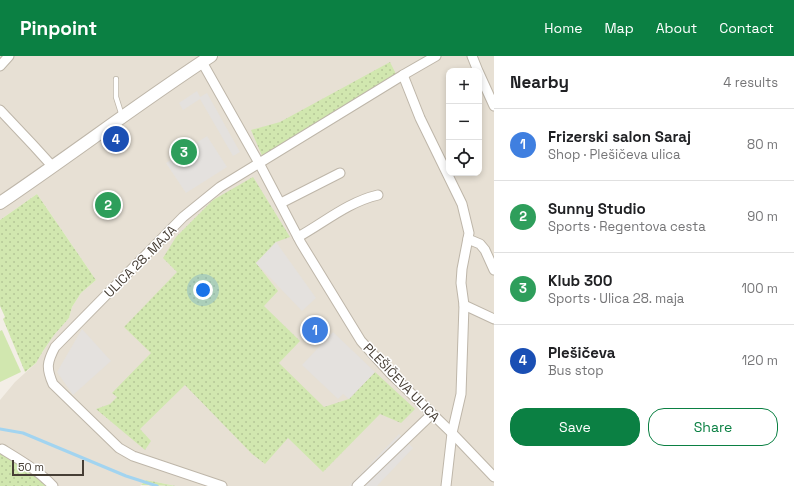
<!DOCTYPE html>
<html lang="en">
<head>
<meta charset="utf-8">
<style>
	:root { --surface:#fff; --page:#f2f2f2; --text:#202124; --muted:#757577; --line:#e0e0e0; --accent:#0b8043 }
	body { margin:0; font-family:"Space Grotesk",sans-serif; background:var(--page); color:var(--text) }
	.controls { position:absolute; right:12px; top:12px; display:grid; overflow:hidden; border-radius:8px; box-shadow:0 2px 6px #0003 }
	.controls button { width:36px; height:36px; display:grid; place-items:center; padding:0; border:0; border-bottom:1px solid var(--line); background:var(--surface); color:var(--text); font:20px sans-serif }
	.scale { position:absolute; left:12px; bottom:10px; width:72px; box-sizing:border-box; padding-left:4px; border:2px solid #463e35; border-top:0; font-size:11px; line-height:14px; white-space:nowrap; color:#463e35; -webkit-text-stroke:3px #fff; paint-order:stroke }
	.you { position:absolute; left:203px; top:234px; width:14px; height:14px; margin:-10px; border:3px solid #fff; border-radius:50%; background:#1a73e8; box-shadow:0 0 0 6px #1a73e833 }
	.badge { display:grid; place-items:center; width:26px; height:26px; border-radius:50%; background:var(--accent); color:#fff; font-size:13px; font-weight:700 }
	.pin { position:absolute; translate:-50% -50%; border:2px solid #fff; box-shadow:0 1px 4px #0006 }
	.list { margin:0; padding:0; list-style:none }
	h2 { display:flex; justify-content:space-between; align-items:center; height:52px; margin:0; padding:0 16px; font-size:17px }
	h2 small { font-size:13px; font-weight:400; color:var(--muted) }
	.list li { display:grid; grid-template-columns:26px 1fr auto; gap:12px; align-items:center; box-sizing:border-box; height:72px; padding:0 16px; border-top:1px solid var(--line) }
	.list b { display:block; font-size:15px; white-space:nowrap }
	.list p { margin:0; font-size:13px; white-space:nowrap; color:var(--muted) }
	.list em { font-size:13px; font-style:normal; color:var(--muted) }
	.actions { display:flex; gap:8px; padding:12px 16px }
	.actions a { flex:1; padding:9px 0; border:1px solid var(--accent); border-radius:16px; text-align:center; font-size:14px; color:var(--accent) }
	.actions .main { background:var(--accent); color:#fff }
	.icon { flex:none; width:22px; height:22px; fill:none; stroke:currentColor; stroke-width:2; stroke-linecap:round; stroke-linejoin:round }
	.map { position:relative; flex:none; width:494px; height:430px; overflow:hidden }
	header { display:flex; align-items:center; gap:24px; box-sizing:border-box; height:56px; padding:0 20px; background:var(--accent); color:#fff }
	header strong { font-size:19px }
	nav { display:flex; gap:22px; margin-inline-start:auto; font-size:14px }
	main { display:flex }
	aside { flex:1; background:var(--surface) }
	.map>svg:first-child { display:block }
</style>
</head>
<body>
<header>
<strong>Pinpoint</strong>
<nav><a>Home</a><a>Map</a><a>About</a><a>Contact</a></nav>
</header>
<main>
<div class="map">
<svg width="494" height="430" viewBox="0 0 494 430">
	<defs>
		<pattern id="green-dots" width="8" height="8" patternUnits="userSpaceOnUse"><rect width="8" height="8" fill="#d1e7af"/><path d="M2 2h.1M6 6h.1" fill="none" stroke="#b5c797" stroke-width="1.8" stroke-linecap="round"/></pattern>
	</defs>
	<rect width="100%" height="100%" fill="#f3eee6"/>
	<path fill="#e7e0d4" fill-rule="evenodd" d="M0,0H494V430H176L146,424L140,430H48L0,395V344L15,326L36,307L43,295L54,279L69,262L72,251L81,237L96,224L37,138L0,164ZM449,15H479V117H449Z"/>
	<g fill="url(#green-dots)">
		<polygon points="390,6 397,20 263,102 251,74 280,66"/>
		<polygon points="253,121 290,181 276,186 256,207 278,235 264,250 300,285 279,307 324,351 349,343 375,316 415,353 401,367 380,358 323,416 288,382 265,408 252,398 185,329 140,373 151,385 145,394 96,353 110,348 117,341 112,337 151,297 124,271 177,216 163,202 176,181 213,144"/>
		<polygon points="37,138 96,224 81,237 72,251 69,262 54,279 43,295 36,307 25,316 3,263 5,261 0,250 0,164"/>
		<polygon points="0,395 25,411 48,430 0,430"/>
		<polygon points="146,424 176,430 141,429"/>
	</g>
	<polygon fill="#d1e7af" points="2,274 21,316 0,326 0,275"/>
	<g fill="#e4e1de">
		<polygon points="197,35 200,41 207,37 240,96 233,100 200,43 183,54 179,47"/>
		<polygon points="207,80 227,111 186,137 166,107"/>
		<polygon points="276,186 316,242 302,255 256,207"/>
		<polygon points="82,273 111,305 73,339 57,316"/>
		<polygon points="333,276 375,316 349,343 343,338 338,343 302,309"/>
		<polygon points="399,378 413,392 377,430 349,430"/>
	</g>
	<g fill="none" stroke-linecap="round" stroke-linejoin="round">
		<polyline stroke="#a2d4f0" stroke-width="3" points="0,373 23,377 126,420 157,430"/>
		<g stroke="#beb6a9" stroke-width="6">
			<polyline id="service" points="116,23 116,41 122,60"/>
		</g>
		<g stroke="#beb6a9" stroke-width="11">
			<g id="minor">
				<polyline points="472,0 478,15"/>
				<polyline points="202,6 259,107 301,187 361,285 390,317 452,377 494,421"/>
				<polyline points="0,10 9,0"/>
				<polyline points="479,17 494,50"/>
				<polyline points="403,19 420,62 462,148 469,177 462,213 461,227 464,249 461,338 452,377 446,430"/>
				<polyline points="0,54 33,89 53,111"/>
				<polyline points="281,147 340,117"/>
				<path d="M298,181C325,166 348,146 378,139"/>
				<polyline points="468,183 480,188 485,194 494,214"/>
				<polyline points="464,249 494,263"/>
				<path d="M2,393C20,404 39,415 53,430"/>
				<path d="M222,430L133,400L119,392L53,328C46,312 47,306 55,291L183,161L220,131L403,19L436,0"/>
				<polyline points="357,430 432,358"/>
			</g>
		</g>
		<g stroke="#beb6a9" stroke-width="14">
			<path id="tertiary" d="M0,147C71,99 139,47 211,0"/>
		</g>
		<use href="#service" stroke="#fff" stroke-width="4.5"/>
		<use href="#minor" stroke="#fff" stroke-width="9"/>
		<use href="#tertiary" stroke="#fff" stroke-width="12"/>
	</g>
	<g text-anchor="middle" stroke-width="3" stroke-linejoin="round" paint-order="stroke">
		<g font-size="13" fill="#463e35" stroke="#fff">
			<text transform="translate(140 205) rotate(-45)" y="5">ULICA 28. MAJA</text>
			<text transform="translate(402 326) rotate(46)" y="5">PLEŠIČEVA ULICA</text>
		</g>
	</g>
</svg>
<div class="controls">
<button>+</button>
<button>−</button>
<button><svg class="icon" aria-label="locate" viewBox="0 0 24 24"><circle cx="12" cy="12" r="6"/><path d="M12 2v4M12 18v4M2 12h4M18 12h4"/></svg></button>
</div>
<div class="scale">50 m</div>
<div class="you"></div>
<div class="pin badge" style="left:315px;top:274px;background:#3f7fe0">1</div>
<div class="pin badge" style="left:108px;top:149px;background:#2e9e5b">2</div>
<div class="pin badge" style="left:184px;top:96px;background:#2e9e5b">3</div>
<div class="pin badge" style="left:116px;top:83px;background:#1a4fb4">4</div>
</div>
<aside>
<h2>Nearby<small>4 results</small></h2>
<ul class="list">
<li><span class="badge" style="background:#3f7fe0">1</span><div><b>Frizerski salon Saraj</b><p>Shop · Plešičeva ulica</p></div><em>80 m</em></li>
<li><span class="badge" style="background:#2e9e5b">2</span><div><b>Sunny Studio</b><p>Sports · Regentova cesta</p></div><em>90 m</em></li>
<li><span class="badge" style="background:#2e9e5b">3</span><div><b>Klub 300</b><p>Sports · Ulica 28. maja</p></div><em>100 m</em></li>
<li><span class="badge" style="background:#1a4fb4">4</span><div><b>Plešičeva</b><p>Bus stop</p></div><em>120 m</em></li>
</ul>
<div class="actions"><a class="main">Save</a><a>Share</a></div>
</aside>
</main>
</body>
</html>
